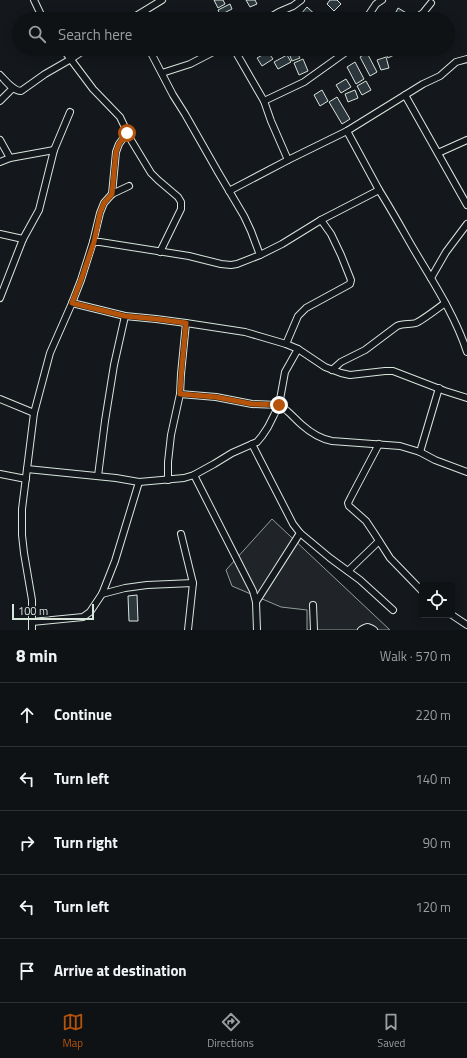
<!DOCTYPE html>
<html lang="en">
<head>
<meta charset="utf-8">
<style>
	:root { --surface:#0f1215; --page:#181b1e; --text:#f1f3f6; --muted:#9b9ea0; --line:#2f3234; --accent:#b45309 }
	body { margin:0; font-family:"Titillium Web",sans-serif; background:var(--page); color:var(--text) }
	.controls { position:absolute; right:12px; bottom:12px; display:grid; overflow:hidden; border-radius:4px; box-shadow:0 2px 10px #0003 }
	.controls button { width:36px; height:36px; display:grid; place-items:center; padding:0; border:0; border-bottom:1px solid var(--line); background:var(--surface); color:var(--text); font:20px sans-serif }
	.scale { position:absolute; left:12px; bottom:10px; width:82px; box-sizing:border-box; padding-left:4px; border:2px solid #d8e6dc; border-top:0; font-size:11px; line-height:14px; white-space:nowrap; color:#d8e6dc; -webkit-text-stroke:3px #14181c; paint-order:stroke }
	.stop { position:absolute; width:12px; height:12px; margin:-9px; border:3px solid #b45309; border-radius:50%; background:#fff }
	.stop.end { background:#b45309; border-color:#fff; box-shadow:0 1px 4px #0008 }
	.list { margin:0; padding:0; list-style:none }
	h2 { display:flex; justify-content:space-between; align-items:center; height:52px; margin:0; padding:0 16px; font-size:17px }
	h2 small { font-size:13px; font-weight:400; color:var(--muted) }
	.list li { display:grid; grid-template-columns:26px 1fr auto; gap:12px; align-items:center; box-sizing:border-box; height:64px; padding:0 16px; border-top:1px solid var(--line) }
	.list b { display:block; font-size:15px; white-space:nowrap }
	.list em { font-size:13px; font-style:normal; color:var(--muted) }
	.icon { flex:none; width:22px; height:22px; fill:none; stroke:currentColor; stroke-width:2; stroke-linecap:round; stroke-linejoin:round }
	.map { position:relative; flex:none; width:467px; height:630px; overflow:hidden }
	.search { position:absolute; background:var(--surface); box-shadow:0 2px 10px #0003; left:12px; right:12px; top:12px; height:44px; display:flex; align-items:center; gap:10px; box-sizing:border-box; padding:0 14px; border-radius:22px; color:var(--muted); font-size:15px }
	.sheet { height:372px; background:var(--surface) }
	nav { display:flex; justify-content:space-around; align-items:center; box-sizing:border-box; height:56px; border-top:1px solid var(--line); background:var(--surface); font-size:11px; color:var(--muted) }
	nav a { display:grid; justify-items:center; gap:2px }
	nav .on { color:var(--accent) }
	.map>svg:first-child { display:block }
</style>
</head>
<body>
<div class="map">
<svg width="467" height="630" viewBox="0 0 467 630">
	<rect width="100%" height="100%" fill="#14181c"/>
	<polygon fill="#202428" stroke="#939e99" points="272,519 390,630 307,630 307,610 281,607 232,586 226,570"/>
	<g fill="#2c363c" stroke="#d8e6dc">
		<polygon points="214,0 223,0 225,4 218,8"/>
		<polygon points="246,0 255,0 257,4 250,7"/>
		<polygon points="330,0 337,0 341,4 334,11 327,4"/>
		<polygon points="230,4 232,9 220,15 218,10"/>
		<polygon points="307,7 320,19 305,19 300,15"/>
		<polygon points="398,8 410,15 407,19 399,19 394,16"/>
		<polygon points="383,49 393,49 396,54 388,58"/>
		<polygon points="268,52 273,59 262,66 257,58"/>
		<polygon points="297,53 300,58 292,61 290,56"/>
		<polygon points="367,53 377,72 370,76 360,57"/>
		<polygon points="287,55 291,62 278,69 274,62"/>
		<polygon points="386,57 389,68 381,70 377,60"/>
		<polygon points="303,59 308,71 299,75 294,63"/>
		<polygon points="355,62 364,79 356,84 347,67"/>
		<polygon points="346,79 351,87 341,93 336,85"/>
		<polygon points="366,81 371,90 362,95 357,86"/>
		<polygon points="322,90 328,101 320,106 314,95"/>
		<polygon points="355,90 358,98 348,102 345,94"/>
		<polygon points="337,97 350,119 342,124 329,102"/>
		<polygon points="137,595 138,621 129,621 128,596"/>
	</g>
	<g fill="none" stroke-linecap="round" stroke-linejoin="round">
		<g stroke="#d8e6dc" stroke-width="8">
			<g id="minor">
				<polyline points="34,0 43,19"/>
				<polyline points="131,19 162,0"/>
				<polyline points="267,19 279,12 293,6 301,0"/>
				<polyline points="366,19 376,4 382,0"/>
				<polyline points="414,19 423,13 431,3"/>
				<polyline points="63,49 93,89 120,117 131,140 151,173 158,180 178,197 181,202 181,209 160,252"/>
				<polyline points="149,49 173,95 185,114 218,172 244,216 251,231 260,255"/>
				<polyline points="234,49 264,101 271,121 288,160"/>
				<polyline points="162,73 190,64 219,49"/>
				<path d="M0,75C6,81 13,91 21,91L45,74L71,59L86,49"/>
				<polyline points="405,95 467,205"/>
				<polyline points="0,101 13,88"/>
				<polyline points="264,101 304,82 346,52 349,49"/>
				<polyline points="347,131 379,190"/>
				<polyline points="0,140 10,158"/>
				<polyline points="438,153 467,140"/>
				<polyline points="0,162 10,158 54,150"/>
				<polyline points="229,191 288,160 347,131 423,84 440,76 456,62 467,59"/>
				<polyline points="112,194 116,152 119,144 127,133"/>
				<polyline points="0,234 23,239"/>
				<path d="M93,242H100L189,256L221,264L231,265L237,264L260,255L282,244L321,220L379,190C391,209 402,229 413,248C433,282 455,315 467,352"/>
				<polyline points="431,278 446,252 467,224"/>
				<polyline points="0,298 23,239 39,210 54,150 70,112"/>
				<polyline points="72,303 125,316 156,319 186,323 245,332 286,344 298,349 325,367 341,373 350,375 385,371 393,371 445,391 467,398"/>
				<polyline points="286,344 298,316 306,308 350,284 351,280 341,255 331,234 321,220"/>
				<path d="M332,370L341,362L365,350L397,326C404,323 410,325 416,323C424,319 437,309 445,303"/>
				<polyline points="180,394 216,397 252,404 279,405 285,372 298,349"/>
				<polyline points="0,399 34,413"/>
				<polyline points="252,444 293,524 300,533 330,558 360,580 393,610"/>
				<polyline points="379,444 351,497 348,503 349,506 366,521 374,533 390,558 422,591"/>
				<polyline points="420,452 439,388"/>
				<path d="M27,469L116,478L139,482L184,478L194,475L214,464L232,453L257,442L262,436L268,427L279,405C288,410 294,418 302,425C311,433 321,439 332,441L400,446L420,452L435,460L467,472"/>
				<polyline points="0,474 26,479"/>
				<polyline points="194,475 253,591 256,602 257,630"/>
				<polyline points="98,476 105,421 114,365 125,316"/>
				<polyline points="168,480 168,462 171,435 180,394 181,374 186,323"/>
				<polyline points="181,534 193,583 188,630"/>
				<polyline points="348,571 379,541"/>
				<polyline points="102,594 125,588 147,585 193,583"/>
				<polyline points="256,602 300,533"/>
				<polyline points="313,605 314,630"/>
				<polyline points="452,615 467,625"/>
				<polyline points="32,622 83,617 90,612 102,594 115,561 139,482"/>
				<polyline points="32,630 32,600 24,553 22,535 22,509 34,413 50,353 72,303 81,280 93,242 100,213 104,203 112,194 129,186"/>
				<path d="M361,630C367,626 368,626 374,630"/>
			</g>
		</g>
		<use href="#minor" stroke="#14181c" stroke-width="6"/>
	</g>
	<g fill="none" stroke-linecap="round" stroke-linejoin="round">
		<path stroke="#b45309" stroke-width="5" d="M127,133L119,144L116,152L112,194L104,203L100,213L94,242L81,280L72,303L125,316L156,319L186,323C184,347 181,370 180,394L216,397L252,404L279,405"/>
	</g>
</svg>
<div class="controls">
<button><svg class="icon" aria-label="locate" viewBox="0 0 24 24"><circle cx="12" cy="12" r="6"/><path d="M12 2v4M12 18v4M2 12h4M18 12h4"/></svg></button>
</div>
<div class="scale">100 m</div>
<div class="stop" style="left:127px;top:133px"></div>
<div class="stop end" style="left:279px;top:405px"></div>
<div class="search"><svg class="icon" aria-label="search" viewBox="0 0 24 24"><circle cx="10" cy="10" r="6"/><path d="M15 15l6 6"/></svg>Search here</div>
</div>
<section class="sheet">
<h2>8 min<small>Walk · 570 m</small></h2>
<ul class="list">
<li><svg class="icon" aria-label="ahead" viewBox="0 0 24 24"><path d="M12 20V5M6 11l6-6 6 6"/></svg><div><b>Continue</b></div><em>220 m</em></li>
<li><svg class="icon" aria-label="left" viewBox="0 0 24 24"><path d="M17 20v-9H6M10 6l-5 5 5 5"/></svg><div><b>Turn left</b></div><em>140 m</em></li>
<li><svg class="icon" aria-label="right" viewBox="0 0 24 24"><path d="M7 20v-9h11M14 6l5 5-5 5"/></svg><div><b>Turn right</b></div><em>90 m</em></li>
<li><svg class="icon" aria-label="left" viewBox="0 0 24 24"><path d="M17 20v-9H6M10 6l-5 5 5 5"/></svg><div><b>Turn left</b></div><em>120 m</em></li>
<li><svg class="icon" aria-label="arrive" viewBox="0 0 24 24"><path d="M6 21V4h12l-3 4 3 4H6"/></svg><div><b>Arrive at destination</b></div></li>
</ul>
</section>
<nav>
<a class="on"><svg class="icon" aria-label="map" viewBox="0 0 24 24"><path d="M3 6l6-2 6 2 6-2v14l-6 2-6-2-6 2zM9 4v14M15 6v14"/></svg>Map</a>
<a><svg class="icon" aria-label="directions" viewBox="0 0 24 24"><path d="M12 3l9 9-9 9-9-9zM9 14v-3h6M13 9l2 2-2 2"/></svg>Directions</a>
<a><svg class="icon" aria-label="saved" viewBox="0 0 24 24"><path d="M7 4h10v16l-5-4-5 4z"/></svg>Saved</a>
</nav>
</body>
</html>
